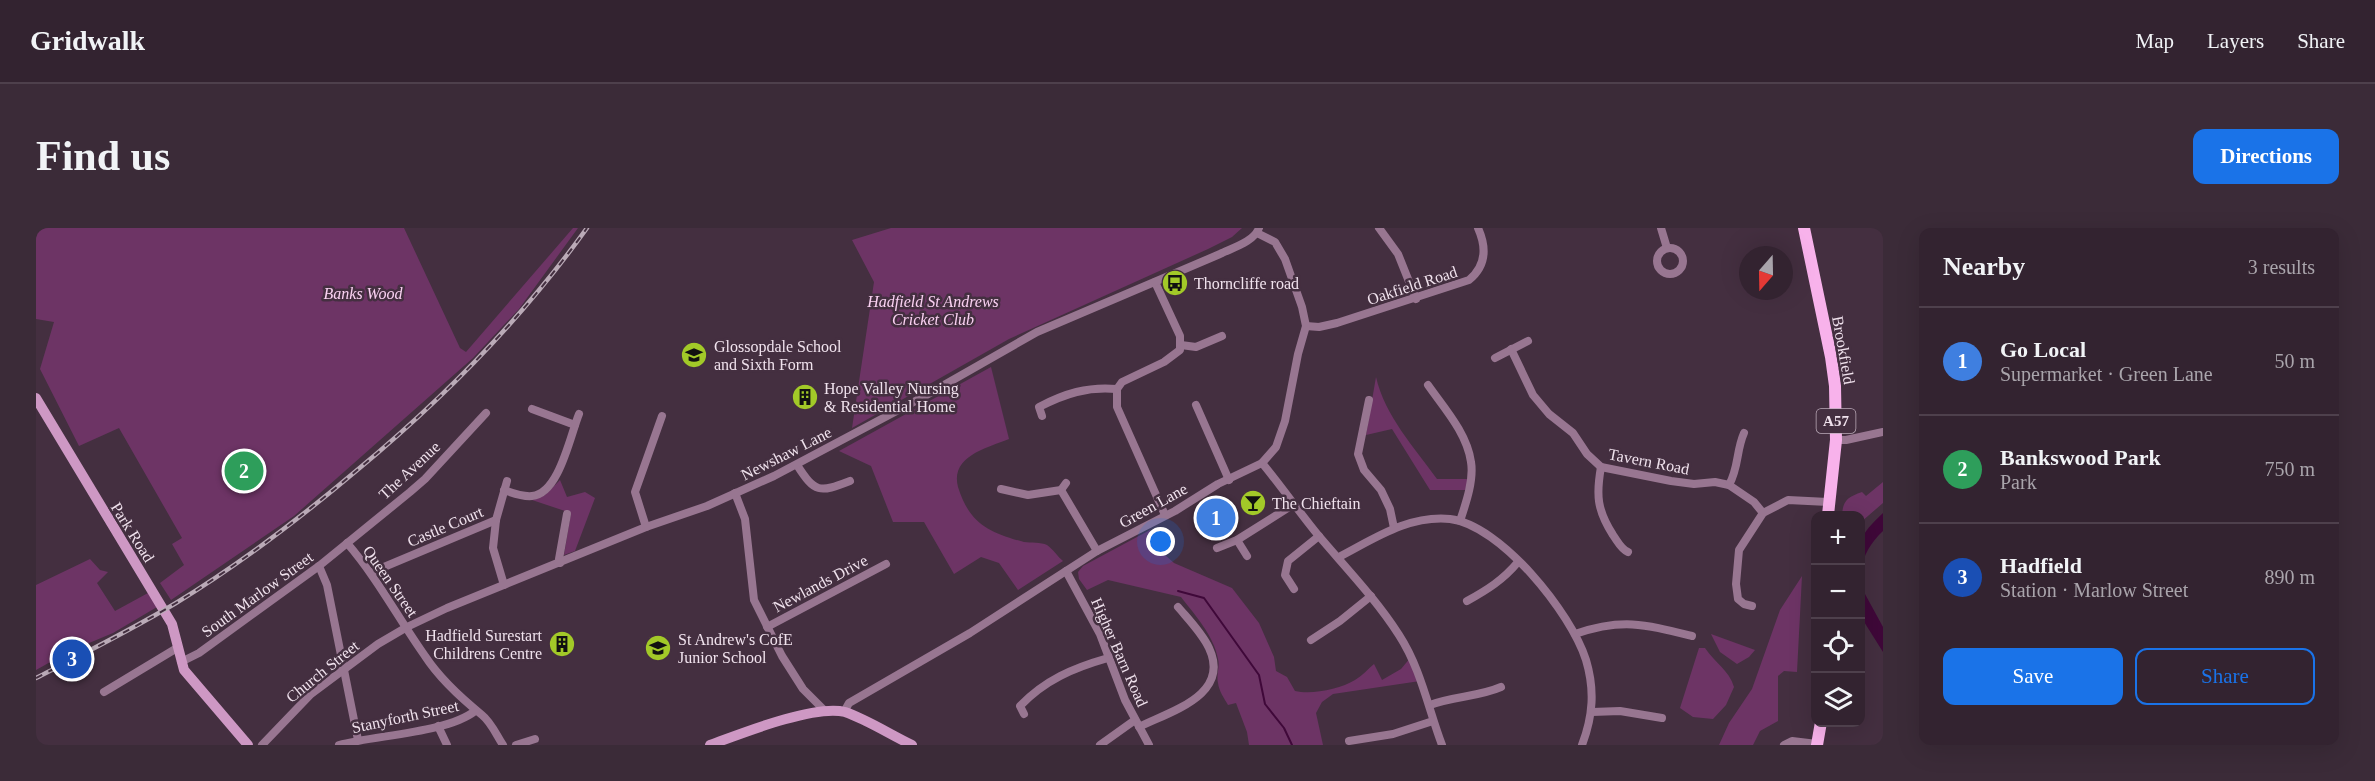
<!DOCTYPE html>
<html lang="en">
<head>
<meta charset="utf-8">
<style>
	:root { --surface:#332330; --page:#3b2b38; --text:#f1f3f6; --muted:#a9a4ab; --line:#4e404c; --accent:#1a73e8 }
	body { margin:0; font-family:Georgia,serif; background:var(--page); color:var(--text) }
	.controls { position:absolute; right:18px; bottom:18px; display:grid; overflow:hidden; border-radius:12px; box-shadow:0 6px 24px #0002 }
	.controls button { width:54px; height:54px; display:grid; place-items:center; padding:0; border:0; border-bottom:2px solid var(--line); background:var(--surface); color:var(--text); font:30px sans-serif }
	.compass { position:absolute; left:1703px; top:18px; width:54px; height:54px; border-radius:50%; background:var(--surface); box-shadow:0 6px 24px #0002; rotate:200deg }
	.you { position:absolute; left:1125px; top:314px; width:21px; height:21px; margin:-15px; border:4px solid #fff; border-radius:50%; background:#1a73e8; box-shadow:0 0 0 9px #1a73e833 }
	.badge { display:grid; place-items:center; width:39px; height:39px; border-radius:50%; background:var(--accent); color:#fff; font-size:20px; font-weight:700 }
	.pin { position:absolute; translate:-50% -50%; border:3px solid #fff; box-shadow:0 2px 6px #0006 }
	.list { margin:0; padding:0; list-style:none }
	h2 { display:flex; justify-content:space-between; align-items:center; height:78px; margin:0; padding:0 24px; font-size:26px }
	h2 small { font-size:20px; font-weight:400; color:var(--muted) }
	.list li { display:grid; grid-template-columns:39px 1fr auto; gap:18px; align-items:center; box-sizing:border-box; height:108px; padding:0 24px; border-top:2px solid var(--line) }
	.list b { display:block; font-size:22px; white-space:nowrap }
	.list p { margin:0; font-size:20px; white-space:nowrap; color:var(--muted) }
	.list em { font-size:20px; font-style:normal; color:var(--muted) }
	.actions { display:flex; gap:12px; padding:18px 24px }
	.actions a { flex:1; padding:14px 0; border:2px solid var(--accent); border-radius:12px; text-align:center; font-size:21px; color:var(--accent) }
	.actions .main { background:var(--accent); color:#fff }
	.icon { flex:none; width:33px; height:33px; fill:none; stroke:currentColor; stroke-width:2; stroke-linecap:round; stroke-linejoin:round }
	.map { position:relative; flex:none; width:1847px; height:517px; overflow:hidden; border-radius:12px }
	header { display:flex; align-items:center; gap:36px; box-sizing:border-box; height:84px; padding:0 30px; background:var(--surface); border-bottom:2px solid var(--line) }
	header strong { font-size:28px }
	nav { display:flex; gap:33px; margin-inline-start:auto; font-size:21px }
	.intro { display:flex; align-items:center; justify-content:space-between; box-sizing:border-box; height:144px; padding:0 36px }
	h1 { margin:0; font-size:42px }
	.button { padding:15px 27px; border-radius:12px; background:var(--accent); color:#fff; font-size:21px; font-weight:700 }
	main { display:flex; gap:36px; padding:0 36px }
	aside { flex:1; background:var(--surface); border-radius:12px; box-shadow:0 6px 24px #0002 }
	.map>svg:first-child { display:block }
</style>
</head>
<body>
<header>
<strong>Gridwalk</strong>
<nav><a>Map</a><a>Layers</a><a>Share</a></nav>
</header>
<div class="intro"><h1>Find us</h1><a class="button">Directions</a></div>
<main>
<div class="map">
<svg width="1847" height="517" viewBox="0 0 1847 517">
	<rect width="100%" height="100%" fill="#442f40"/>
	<g fill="#6d3465">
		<polygon points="0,0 368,0 424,120 430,124 537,0 542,0 483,81 437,130 258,288 135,372 124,355 148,337 136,316 146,310 83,200 43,218 4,141 18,94 0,91"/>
		<polygon points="855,0 1206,0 1196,9 1172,21 973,111 816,200 838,54 816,12"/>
		<path d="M955,139L973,211C951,220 914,228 922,259C933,295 953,305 988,314C995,315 1005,314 1011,317C1017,321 1022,329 1027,333L982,362L963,335L945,329L918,346L888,294H857L835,238L803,223Z"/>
		<path d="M1340,149C1349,188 1378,219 1401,251H1435L1432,262H1394L1356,201L1330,207Z"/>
		<polygon points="524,252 531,269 549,264 559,270 539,323 528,327 535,285 496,272 509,267"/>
		<path d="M1847,254V275L1825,294L1824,287H1806C1807,272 1812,269 1826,264L1830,268Z"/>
		<path d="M1114,302L1129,327L1138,335L1196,360L1223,395L1238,429L1240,443L1251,449L1259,463C1276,467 1304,461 1319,452C1326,448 1332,441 1338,436L1346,452L1365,441L1375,429L1384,453L1297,466L1286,474L1280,485L1287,517H1213L1211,504L1200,475L1192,477C1188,470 1183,463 1182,455C1180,447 1184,439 1182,431C1178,408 1159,387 1145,369L1072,352L1051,362L1043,351L1042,344L1047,338Z"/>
		<polygon points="54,331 64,342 72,344 61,355 79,383 112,365 121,379 77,405 34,423 0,442 0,357"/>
		<polygon points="1766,348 1761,444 1748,443 1742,448 1742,493 1724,503 1717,517 1683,517 1693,495 1716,461 1744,382"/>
		<polygon points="1675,406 1719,422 1713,429 1701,436 1684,424"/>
		<path d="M1663,420H1669C1679,435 1693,442 1698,459L1690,477L1677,491L1657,489L1644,480Z"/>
	</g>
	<g fill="#3f0839">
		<path d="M1847,285V303C1836,313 1826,328 1825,344C1824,310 1822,309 1847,285Z"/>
		<polygon points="1824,349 1829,366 1847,399 1847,424 1825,389"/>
	</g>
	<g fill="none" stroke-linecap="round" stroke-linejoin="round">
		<polyline stroke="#3f0839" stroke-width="2" points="1142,363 1168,370 1223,447 1229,476 1248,500 1256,517"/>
		<g stroke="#987691" stroke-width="8">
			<polyline points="1343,0 1362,26 1380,71"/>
			<polyline points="1625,0 1631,20"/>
			<circle cx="1634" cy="33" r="13"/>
			<polyline points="1119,54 1144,108 1144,122 1128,134 1086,154 1081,161 1081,179 1129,287"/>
			<path d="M1270,98L1283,99L1301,95L1433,52C1450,38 1451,20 1442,0"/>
			<polyline points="1145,117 1160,119 1186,108"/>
			<polyline points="1475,121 1497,167 1513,186 1537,205 1551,226 1565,239 1635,253 1658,256 1679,254 1693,257 1718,274 1727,285"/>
			<polyline points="1459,130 1492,113"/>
			<path d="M1392,157C1408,180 1431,205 1435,234C1438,252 1430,275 1424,293"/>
			<polyline points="1333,172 1322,226 1328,242 1345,262 1354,281 1358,300"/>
			<polyline points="1160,177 1193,252"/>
			<polyline points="496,181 539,197"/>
			<path d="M1006,188L1003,179C1028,166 1052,158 1081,161"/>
			<polyline points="1800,212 1810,212 1847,204"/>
			<path d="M1226,235C1246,259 1263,284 1282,307C1310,340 1340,371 1363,407C1385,441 1392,480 1406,517"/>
			<path d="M761,237C779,265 783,265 814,253"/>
			<path d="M1565,239C1560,267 1561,282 1577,307C1582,314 1585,321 1592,324"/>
			<path d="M1693,257C1703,239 1700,223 1708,205"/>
			<polyline points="965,261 992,267 1025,262 1030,255"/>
			<path d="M468,262C476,265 487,269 496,268C523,266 534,208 543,186"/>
			<polyline points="1025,262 1061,323"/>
			<polyline points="699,265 709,291 718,372 746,428 767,461 789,483"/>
			<polyline points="610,299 599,264 626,188"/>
			<polyline points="1201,312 1211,328"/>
			<path d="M311,315C342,351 362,390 389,428C404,451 425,470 446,487C455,494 461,508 467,517"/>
			<polyline points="1181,320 1201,312 1258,276"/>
			<path d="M1303,329C1338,311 1372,287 1414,291C1465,297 1535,385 1550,432C1559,462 1557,488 1546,517"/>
			<polyline points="524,335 523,331 531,286"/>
			<polyline points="283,338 291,357 322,512"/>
			<polyline points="1030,343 1064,406 1089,472 1113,517"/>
			<polyline points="336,344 460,292"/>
			<polyline points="468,357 457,320 460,292 471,253"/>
			<polyline points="1258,361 1249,347 1252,333 1283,308"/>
			<path d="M1431,373C1451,362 1467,352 1482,334"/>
			<polyline points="1716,378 1708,376 1702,371 1700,356 1703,322 1727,285 1752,272 1792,274"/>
			<polyline points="731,399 850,336"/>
			<path d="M1539,406C1586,390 1608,396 1656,408"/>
			<polyline points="1275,412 1304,393 1335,368"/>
			<polyline points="145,434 163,425 283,338 374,264 389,251 450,185"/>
			<polyline points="68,464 141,420"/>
			<path d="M1394,477C1418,468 1442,469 1465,459"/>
			<polyline points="808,484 813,475 934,405 1061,323 1139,283 1182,256 1226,235 1240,219 1249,193 1262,126 1270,98 1266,79 1249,31 1239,14 1221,5"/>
			<polyline points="1556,484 1584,483 1626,490"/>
			<path d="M988,486L984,478C1009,452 1037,440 1072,430"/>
			<polyline points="402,498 411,517"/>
			<path d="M1103,499C1135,483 1195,467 1173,420C1166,405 1153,392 1142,379"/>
			<polyline points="1313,513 1357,506 1397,493"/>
			<path d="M226,517L275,466L342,416L371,399L411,380L610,299L671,278L738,248L887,169L1001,104L1184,26C1196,20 1218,14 1223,0"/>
			<path d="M303,517C340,507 411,505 439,483"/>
			<polyline points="480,517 499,511"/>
			<polyline points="1064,517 1099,492"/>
			<polyline points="1748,517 1756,513 1781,516"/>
		</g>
		<g stroke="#ce98c4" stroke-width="10">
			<polyline points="0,170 136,396 148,442 212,517"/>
			<path d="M674,517C704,506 779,476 809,484C830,491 855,507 876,517"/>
		</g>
		<g stroke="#f8b2eb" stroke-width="12">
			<polyline points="1768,0 1795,129 1799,158 1800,212 1792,287"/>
			<polyline points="1781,517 1785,494"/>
		</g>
		<g stroke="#baaab7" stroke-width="4.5">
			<path id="rail" d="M0,450C47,426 95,402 140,375C204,336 263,291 320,243C407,171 485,92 551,0"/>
		</g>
		<use href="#rail" stroke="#442f40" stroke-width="2" stroke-dasharray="7" stroke-linecap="butt"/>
	</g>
	<defs>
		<g id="bus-disc" transform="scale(1.35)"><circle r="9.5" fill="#a2c928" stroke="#442f40"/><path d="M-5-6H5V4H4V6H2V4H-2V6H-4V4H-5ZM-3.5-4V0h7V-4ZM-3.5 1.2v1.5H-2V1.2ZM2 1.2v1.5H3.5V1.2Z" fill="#111"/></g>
		<g id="school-disc" transform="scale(1.35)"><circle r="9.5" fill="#a2c928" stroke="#442f40"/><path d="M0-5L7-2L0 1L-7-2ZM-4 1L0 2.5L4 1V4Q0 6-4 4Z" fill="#111"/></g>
		<g id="building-disc" transform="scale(1.35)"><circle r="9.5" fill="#a2c928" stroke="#442f40"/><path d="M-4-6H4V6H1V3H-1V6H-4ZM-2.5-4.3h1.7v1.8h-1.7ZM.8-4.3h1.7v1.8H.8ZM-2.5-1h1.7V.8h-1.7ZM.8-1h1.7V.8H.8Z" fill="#111"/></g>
		<g id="bar-disc" transform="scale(1.35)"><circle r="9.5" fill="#a2c928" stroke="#442f40"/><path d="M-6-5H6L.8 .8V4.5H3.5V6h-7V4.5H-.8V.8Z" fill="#111"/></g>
	</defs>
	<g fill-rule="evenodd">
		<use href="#bus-disc" x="1139" y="55"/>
		<use href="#school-disc" x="658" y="127"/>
		<use href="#building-disc" x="769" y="169"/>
		<use href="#bar-disc" x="1217" y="275"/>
		<use href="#building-disc" x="526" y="416"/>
		<use href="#school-disc" x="622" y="420"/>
	</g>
	<g text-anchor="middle" stroke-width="5" stroke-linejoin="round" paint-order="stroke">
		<rect fill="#442f40" stroke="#bcacb9" stroke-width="1.5" x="1780.5" y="181" width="39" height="24" rx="4.5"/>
		<g font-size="15" font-weight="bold" fill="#f0e2ed">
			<text x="1800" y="198">A57</text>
		</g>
		<g font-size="16" fill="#f0e2ed" stroke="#442f40" text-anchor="start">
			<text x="1158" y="61">Thorncliffe road</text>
			<text x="678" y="124">Glossopdale School<tspan x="678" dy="18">and Sixth Form</tspan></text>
			<text x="788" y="166">Hope Valley Nursing<tspan x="788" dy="18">&amp; Residential Home</tspan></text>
			<text x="1236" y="281">The Chieftain</text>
			<text x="506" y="413" text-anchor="end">Hadfield Surestart<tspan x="506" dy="18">Childrens Centre</tspan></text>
			<text x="642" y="417">St Andrew's CofE<tspan x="642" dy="18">Junior School</tspan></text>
		</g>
		<g font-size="16" fill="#f0e2ed" stroke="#442f40">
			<text transform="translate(1376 57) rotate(-18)" y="6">Oakfield Road</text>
			<text transform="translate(1808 122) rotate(80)" y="6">Brookfield</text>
			<text transform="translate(750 225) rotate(-27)" y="6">Newshaw Lane</text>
			<text transform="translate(1613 233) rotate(11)" y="6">Tavern Road</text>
			<text transform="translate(373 242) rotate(-43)" y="6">The Avenue</text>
			<text transform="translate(1117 277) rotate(-29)" y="6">Green Lane</text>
			<text transform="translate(409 298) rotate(-23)" y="6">Castle Court</text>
			<text transform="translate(97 304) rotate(58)" y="6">Park Road</text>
			<text transform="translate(355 353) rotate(55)" y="6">Queen Street</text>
			<text transform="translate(784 355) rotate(-28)" y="6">Newlands Drive</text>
			<text transform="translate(221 366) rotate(-36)" y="6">South Marlow Street</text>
			<text transform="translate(1084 424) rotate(66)" y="6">Higher Barn Road</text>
			<text transform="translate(286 443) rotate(-39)" y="6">Church Street</text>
			<text transform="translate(369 488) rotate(-12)" y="6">Stanyforth Street</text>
		</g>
		<g font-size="16" font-style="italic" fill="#fad1f2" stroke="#442f40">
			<text x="327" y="71">Banks Wood</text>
			<text x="897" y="79">Hadfield St Andrews<tspan x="897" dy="18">Cricket Club</tspan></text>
		</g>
	</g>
</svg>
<div class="controls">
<button>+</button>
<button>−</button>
<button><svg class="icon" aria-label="locate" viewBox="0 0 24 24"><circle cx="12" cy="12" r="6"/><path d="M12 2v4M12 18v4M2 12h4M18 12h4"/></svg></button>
<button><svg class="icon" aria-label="layers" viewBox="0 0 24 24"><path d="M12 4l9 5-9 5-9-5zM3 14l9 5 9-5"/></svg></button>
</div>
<svg class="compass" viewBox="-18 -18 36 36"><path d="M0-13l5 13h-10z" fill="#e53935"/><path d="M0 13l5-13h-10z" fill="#a9a4ab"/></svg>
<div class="you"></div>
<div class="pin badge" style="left:1180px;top:290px;background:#3f7fe0">1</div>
<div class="pin badge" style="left:208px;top:243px;background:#2e9e5b">2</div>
<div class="pin badge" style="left:36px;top:431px;background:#1a4fb4">3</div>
</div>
<aside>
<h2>Nearby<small>3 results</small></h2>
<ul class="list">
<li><span class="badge" style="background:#3f7fe0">1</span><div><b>Go Local</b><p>Supermarket · Green Lane</p></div><em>50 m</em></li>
<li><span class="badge" style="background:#2e9e5b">2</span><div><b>Bankswood Park</b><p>Park</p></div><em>750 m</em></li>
<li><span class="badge" style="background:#1a4fb4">3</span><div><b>Hadfield</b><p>Station · Marlow Street</p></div><em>890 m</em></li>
</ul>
<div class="actions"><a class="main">Save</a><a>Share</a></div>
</aside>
</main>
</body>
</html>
